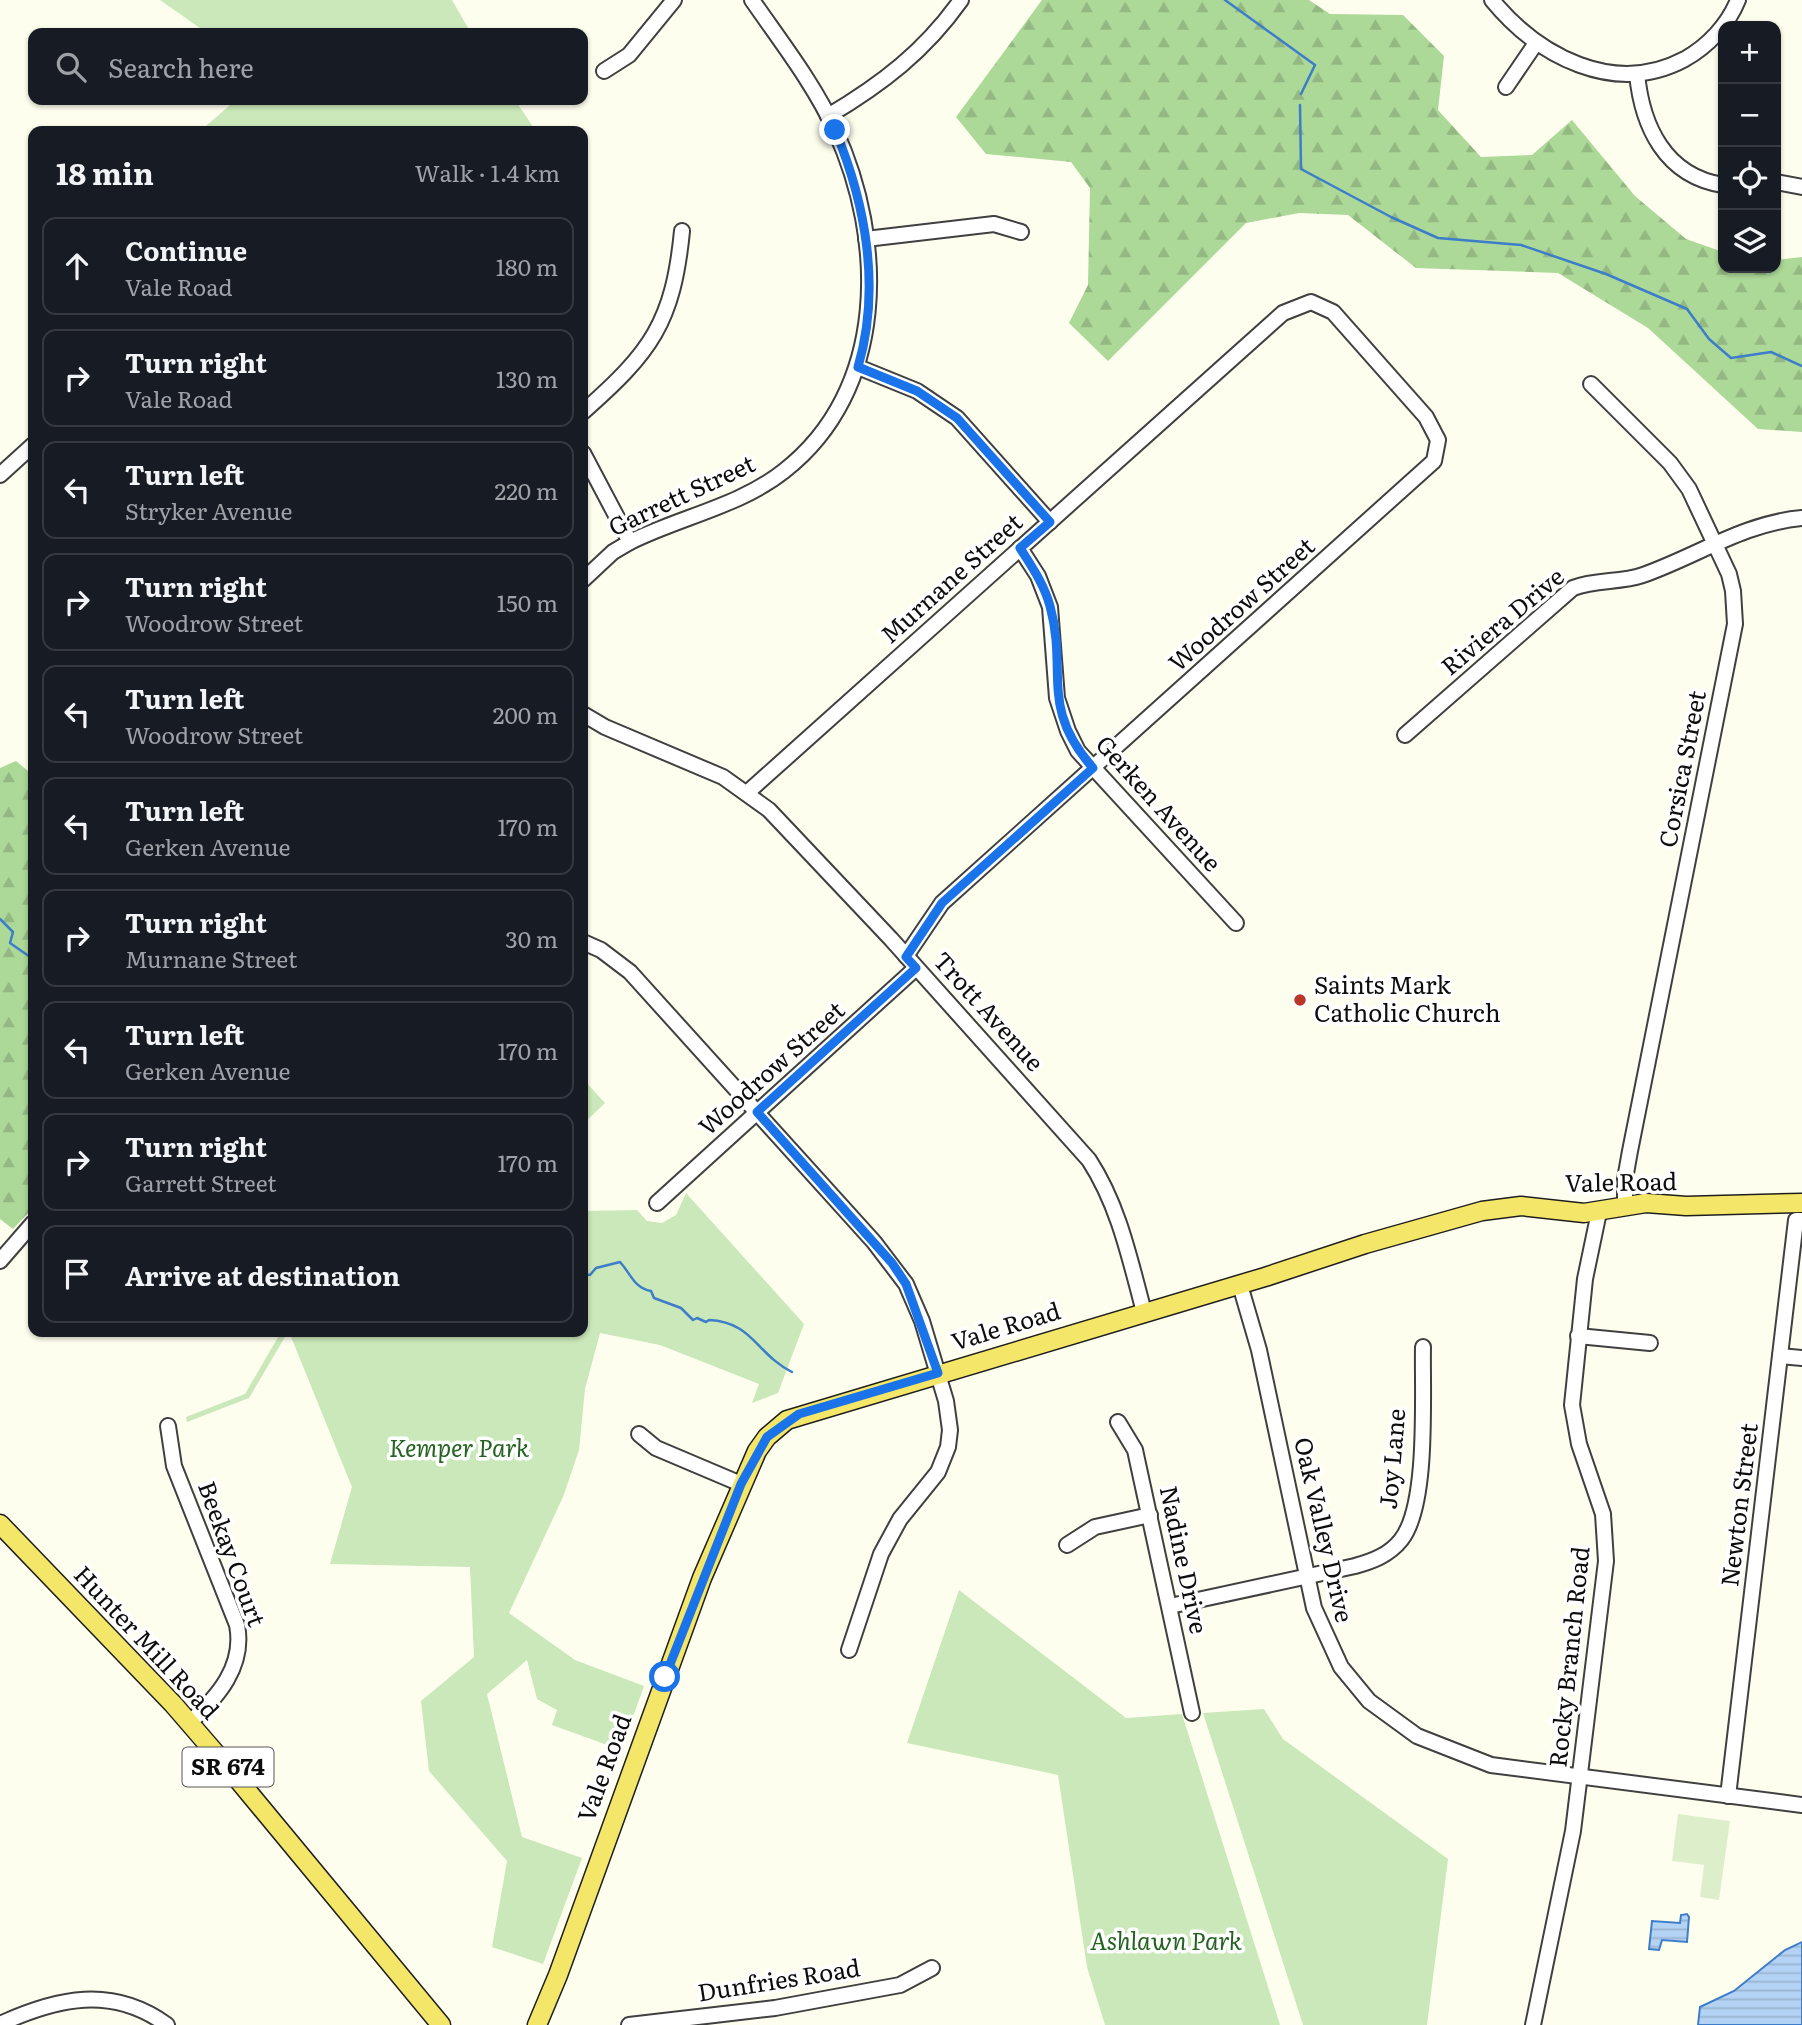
<!DOCTYPE html>
<html lang="en">
<head>
<meta charset="utf-8">
<style>
	:root { --surface:#171b24; --page:#242831; --text:#f1f3f6; --muted:#9ea1a6; --line:#363941 }
	body { margin:0; font-family:Literata,serif; background:var(--page); color:var(--text) }
	.controls { position:absolute; right:21px; top:21px; display:grid; overflow:hidden; border-radius:14px; box-shadow:0 2px 5px #0004 }
	.controls button { width:63px; height:63px; display:grid; place-items:center; padding:0; border:0; border-bottom:2px solid var(--line); background:var(--surface); color:var(--text); font:35px sans-serif }
	.stop { position:absolute; width:21px; height:21px; margin:-16px; border:5px solid #1a73e8; border-radius:50%; background:#fff }
	.stop.end { background:#1a73e8; border-color:#fff; box-shadow:0 2px 7px #0008 }
	.list { margin:0; padding:0; list-style:none }
	h2 { display:flex; justify-content:space-between; align-items:center; height:91px; margin:0; padding:0 28px; font-size:30px }
	h2 small { font-size:23px; font-weight:400; color:var(--muted) }
	.list li { display:grid; grid-template-columns:46px 1fr auto; gap:21px; align-items:center; box-sizing:border-box; height:98px; margin:0 14px 14px; padding:0 14px; border:2px solid var(--line); border-radius:14px }
	.list b { display:block; font-size:26px; white-space:nowrap }
	.list p { margin:0; font-size:23px; white-space:nowrap; color:var(--muted) }
	.list em { font-size:23px; font-style:normal; color:var(--muted) }
	.icon { flex:none; width:38px; height:38px; fill:none; stroke:currentColor; stroke-width:2; stroke-linecap:round; stroke-linejoin:round }
	.map { position:relative; flex:none; width:1802px; height:2025px; overflow:hidden }
	.search { position:absolute; background:var(--surface); box-shadow:0 2px 5px #0004; left:28px; top:28px; width:560px; height:77px; display:flex; align-items:center; gap:18px; box-sizing:border-box; padding:0 24px; border-radius:14px; color:var(--muted); font-size:26px }
	.panel { position:absolute; background:var(--surface); box-shadow:0 2px 5px #0004; left:28px; top:126px; width:560px; height:1211px; border-radius:14px }
	.map>svg:first-child { display:block }
</style>
</head>
<body>
<div class="map">
<svg width="1802" height="2025" viewBox="0 0 1802 2025">
	<defs>
		<pattern id="forest-firs" width="22" height="20" patternUnits="userSpaceOnUse" patternTransform="scale(1.75)"><rect width="22" height="20" fill="#acd898"/><path d="M5 1l3.5 6h-7zM16 11l3.5 6h-7z" fill="#93b882"/></pattern>
		<pattern id="water-rules" width="6" height="5" patternUnits="userSpaceOnUse" patternTransform="scale(1.75)"><rect width="6" height="5" fill="#b4d3f4"/><path d="M0 2.5h6" fill="none" stroke="#9ab4d0"/></pattern>
	</defs>
	<rect width="100%" height="100%" fill="#fefeee"/>
	<g fill="#cae8b9">
		<polygon points="160,0 452,0 471,33 207,33"/>
		<polygon points="236,100 515,100 536,131 200,131"/>
		<polygon points="583,1079 605,1103 583,1124 583,1078"/>
		<polygon points="686,1193 804,1324 778,1393 752,1403 759,1384 660,1345 600,1333 585,1389 579,1450 563,1497 509,1613 575,1660 644,1686 621,1750 552,1725 557,1710 537,1699 527,1660 487,1694 522,1837 582,1858 543,1964 492,1947 507,1861 429,1771 421,1701 474,1657 470,1567 330,1564 352,1487 289,1332 583,1332 583,1211 637,1210 647,1221 662,1223 676,1215"/>
		<polygon points="281,1332 288,1332 249,1398 187,1422 186,1417 245,1394"/>
		<polygon points="959,1590 1126,1718 1182,1714 1280,2025 1105,2025 1087,1967 1058,1775 907,1743"/>
		<polygon points="1264,1709 1283,1739 1448,1859 1427,2025 1303,2025 1203,1713"/>
	</g>
	<g fill="url(#forest-firs)">
		<polygon points="1042,0 1309,0 1330,14 1403,15 1444,56 1438,110 1481,157 1532,155 1572,120 1635,196 1686,239 1723,252 1723,268 1776,268 1776,260 1802,257 1802,432 1758,429 1648,328 1558,273 1416,268 1348,215 1299,213 1246,223 1108,361 1069,323 1088,285 1090,188 1071,162 986,154 956,117"/>
		<polygon points="16,761 33,775 33,1208 13,1229 0,1219 0,768"/>
	</g>
	<polygon fill="#ddefca" points="1678,1814 1730,1821 1719,1900 1700,1897 1704,1865 1672,1861"/>
	<g fill="url(#water-rules)" stroke="#3d7dc9" stroke-width="2">
		<polygon points="1687,1914 1689,1917 1687,1942 1662,1940 1659,1950 1649,1949 1652,1921 1680,1923 1681,1915"/>
		<polygon points="1802,1942 1802,2025 1698,2025 1700,2007 1734,1991 1785,1950"/>
	</g>
	<g fill="none" stroke-linecap="round" stroke-linejoin="round">
		<g stroke="#3d7dc9" stroke-width="2.5">
			<polyline points="1225,0 1315,65 1301,94"/>
			<polyline points="1300,105 1301,169 1391,217 1438,238 1521,245 1606,274 1687,309 1709,339 1731,358 1771,352 1802,366"/>
			<polyline points="0,919 13,932 10,943 33,959"/>
			<path d="M583,1274L590,1275L596,1268L620,1262C631,1274 634,1288 651,1291L654,1298L681,1308L693,1320L697,1318L706,1322L709,1320C753,1322 756,1354 792,1372"/>
		</g>
		<g stroke="#404040" stroke-width="18">
			<g id="minor">
				<path d="M1492,0C1538,56 1614,97 1685,59C1708,46 1728,25 1738,0"/>
				<polyline points="604,71 629,55 674,0"/>
				<path d="M1637,74C1642,126 1665,176 1723,185"/>
				<polyline points="1506,87 1536,43"/>
				<path d="M828,116C882,84 925,51 961,0"/>
				<polyline points="1776,182 1802,187"/>
				<polyline points="866,239 994,224 1021,232"/>
				<polyline points="858,367 917,391 957,418 1050,522"/>
				<polyline points="1591,384 1670,463 1689,489 1729,574 1733,591 1735,624 1630,1151 1625,1179 1625,1207"/>
				<path d="M583,412C651,352 673,323 682,231"/>
				<polyline points="583,453 630,542"/>
				<polyline points="0,475 33,445"/>
				<polyline points="1020,548 1038,576 1050,607 1057,698 1068,731 1078,751 1236,923"/>
				<path d="M583,580L613,552L630,542C680,517 740,506 784,471C888,390 886,241 835,130C814,84 781,42 752,0"/>
				<path d="M583,714L605,727L723,777L769,810L891,939L1089,1160C1119,1206 1130,1260 1144,1312"/>
				<path d="M1405,735L1573,588C1596,579 1620,583 1643,575C1697,556 1744,523 1802,518"/>
				<polyline points="748,792 1283,313 1311,302 1333,312 1426,417 1438,440 1434,461 942,903 906,956"/>
				<polyline points="583,942 601,950 630,972 874,1242 906,1284 922,1321 946,1401 950,1430 948,1447 938,1472 900,1519 881,1554 849,1650"/>
				<polyline points="657,1203 916,968"/>
				<polyline points="0,1261 33,1223"/>
				<polyline points="1240,1285 1259,1350 1314,1608 1341,1667 1369,1701 1417,1736 1491,1765 1802,1805"/>
				<polyline points="1578,1336 1650,1343"/>
				<polyline points="1780,1356 1802,1358"/>
				<polyline points="1118,1422 1135,1450 1192,1713"/>
				<path d="M168,1426L174,1466L237,1625C245,1666 218,1697 189,1723"/>
				<polyline points="639,1434 656,1448 741,1484"/>
				<polyline points="1067,1545 1095,1527 1150,1515"/>
				<path d="M1170,1606L1355,1566C1373,1561 1389,1555 1401,1540C1429,1505 1422,1393 1423,1347"/>
				<polyline points="1728,1796 1796,1220 1802,1220"/>
				<path d="M0,2024C57,1998 112,1985 167,2025"/>
				<polyline points="629,2025 775,2008 900,1985 932,1968"/>
				<polyline points="1533,2025 1573,1831 1606,1561 1603,1514 1579,1444 1572,1405 1585,1279 1599,1212"/>
			</g>
		</g>
		<g stroke="#1e1e1e" stroke-width="21">
			<g id="major">
				<polyline points="0,1524 173,1704 230,1770 441,2025"/>
				<polyline points="537,2025 558,1975 702,1578 757,1451 767,1437 787,1420 1265,1277 1365,1244 1482,1211 1521,1206 1584,1213 1646,1203 1686,1206 1802,1203"/>
			</g>
		</g>
		<use href="#minor" stroke="#fff" stroke-width="14"/>
		<use href="#major" stroke="#f4e668" stroke-width="18"/>
	</g>
	<g fill="none" stroke-linecap="round" stroke-linejoin="round">
		<path stroke="#1a73e8" stroke-width="9" d="M665,1677L741,1484L767,1437L799,1414L938,1373L906,1284L892,1263L757,1112L916,968L906,957L942,903L1093,768C1039,707 1068,672 1050,606C1044,584 1032,567 1020,548L1050,522L957,418L917,391L858,367C881,289 866,204 835,130"/>
	</g>
	<circle fill="#b8372a" stroke="#fff" stroke-width="2.5" cx="1300" cy="1000" r="7"/>
	<g text-anchor="middle" stroke-width="7" stroke-linejoin="round" paint-order="stroke">
		<rect fill="#fff" stroke="#565656" stroke-width="2" x="182.5" y="1747.5" width="91" height="39" rx="5"/>
		<g font-size="23" font-weight="bold" fill="#0d0d0d">
			<text x="228" y="1775">SR 674</text>
		</g>
		<g font-size="24" fill="#0d0d0d" stroke="#fff">
			<text transform="translate(682 496) rotate(-25)" y="8">Garrett Street</text>
			<text transform="translate(952 579) rotate(-42)" y="8">Murnane Street</text>
			<text transform="translate(1242 605) rotate(-42)" y="8">Woodrow Street</text>
			<text transform="translate(1503 622) rotate(-40)" y="8">Riviera Drive</text>
			<text transform="translate(1683 769) rotate(-79)" y="8">Corsica Street</text>
			<text transform="translate(1158 804) rotate(48)" y="8">Gerken Avenue</text>
			<text transform="translate(988 1012) rotate(48)" y="8">Trott Avenue</text>
			<text transform="translate(772 1069) rotate(-42)" y="8">Woodrow Street</text>
			<text transform="translate(1621 1183) rotate(-1)" y="8">Vale Road</text>
			<text transform="translate(1006 1327) rotate(-17)" y="8">Vale Road</text>
			<text transform="translate(1393 1459) rotate(-85)" y="8">Joy Lane</text>
			<text transform="translate(1740 1505) rotate(-83)" y="8">Newton Street</text>
			<text transform="translate(1323 1530) rotate(77)" y="8">Oak Valley Drive</text>
			<text transform="translate(231 1554) rotate(70)" y="8">Beekay Court</text>
			<text transform="translate(1183 1560) rotate(78)" y="8">Nadine Drive</text>
			<text transform="translate(146 1643) rotate(47)" y="8">Hunter Mill Road</text>
			<text transform="translate(1570 1657) rotate(-84)" y="8">Rocky Branch Road</text>
			<text transform="translate(605 1768) rotate(-70)" y="8">Vale Road</text>
			<text transform="translate(779 1981) rotate(-9)" y="8">Dunfries Road</text>
		</g>
		<g font-size="24" fill="#0d0d0d" stroke="#fff" text-anchor="start">
			<text x="1314" y="994">Saints Mark<tspan x="1314" dy="28">Catholic Church</tspan></text>
		</g>
		<g font-size="24" font-style="italic" fill="#246320" stroke="#fff">
			<text x="459" y="1457">Kemper Park</text>
			<text x="1166" y="1950">Ashlawn Park</text>
		</g>
	</g>
</svg>
<div class="controls">
<button>+</button>
<button>−</button>
<button><svg class="icon" aria-label="locate" viewBox="0 0 24 24"><circle cx="12" cy="12" r="6"/><path d="M12 2v4M12 18v4M2 12h4M18 12h4"/></svg></button>
<button><svg class="icon" aria-label="layers" viewBox="0 0 24 24"><path d="M12 4l9 5-9 5-9-5zM3 14l9 5 9-5"/></svg></button>
</div>
<div class="stop" style="left:665px;top:1677px"></div>
<div class="stop end" style="left:835px;top:130px"></div>
<div class="search"><svg class="icon" aria-label="search" viewBox="0 0 24 24"><circle cx="10" cy="10" r="6"/><path d="M15 15l6 6"/></svg>Search here</div>
<section class="panel">
<h2>18 min<small>Walk · 1.4 km</small></h2>
<ul class="list">
<li><svg class="icon" aria-label="ahead" viewBox="0 0 24 24"><path d="M12 20V5M6 11l6-6 6 6"/></svg><div><b>Continue</b><p>Vale Road</p></div><em>180 m</em></li>
<li><svg class="icon" aria-label="right" viewBox="0 0 24 24"><path d="M7 20v-9h11M14 6l5 5-5 5"/></svg><div><b>Turn right</b><p>Vale Road</p></div><em>130 m</em></li>
<li><svg class="icon" aria-label="left" viewBox="0 0 24 24"><path d="M17 20v-9H6M10 6l-5 5 5 5"/></svg><div><b>Turn left</b><p>Stryker Avenue</p></div><em>220 m</em></li>
<li><svg class="icon" aria-label="right" viewBox="0 0 24 24"><path d="M7 20v-9h11M14 6l5 5-5 5"/></svg><div><b>Turn right</b><p>Woodrow Street</p></div><em>150 m</em></li>
<li><svg class="icon" aria-label="left" viewBox="0 0 24 24"><path d="M17 20v-9H6M10 6l-5 5 5 5"/></svg><div><b>Turn left</b><p>Woodrow Street</p></div><em>200 m</em></li>
<li><svg class="icon" aria-label="left" viewBox="0 0 24 24"><path d="M17 20v-9H6M10 6l-5 5 5 5"/></svg><div><b>Turn left</b><p>Gerken Avenue</p></div><em>170 m</em></li>
<li><svg class="icon" aria-label="right" viewBox="0 0 24 24"><path d="M7 20v-9h11M14 6l5 5-5 5"/></svg><div><b>Turn right</b><p>Murnane Street</p></div><em>30 m</em></li>
<li><svg class="icon" aria-label="left" viewBox="0 0 24 24"><path d="M17 20v-9H6M10 6l-5 5 5 5"/></svg><div><b>Turn left</b><p>Gerken Avenue</p></div><em>170 m</em></li>
<li><svg class="icon" aria-label="right" viewBox="0 0 24 24"><path d="M7 20v-9h11M14 6l5 5-5 5"/></svg><div><b>Turn right</b><p>Garrett Street</p></div><em>170 m</em></li>
<li><svg class="icon" aria-label="arrive" viewBox="0 0 24 24"><path d="M6 21V4h12l-3 4 3 4H6"/></svg><div><b>Arrive at destination</b></div></li>
</ul>
</section>
</div>
</body>
</html>
